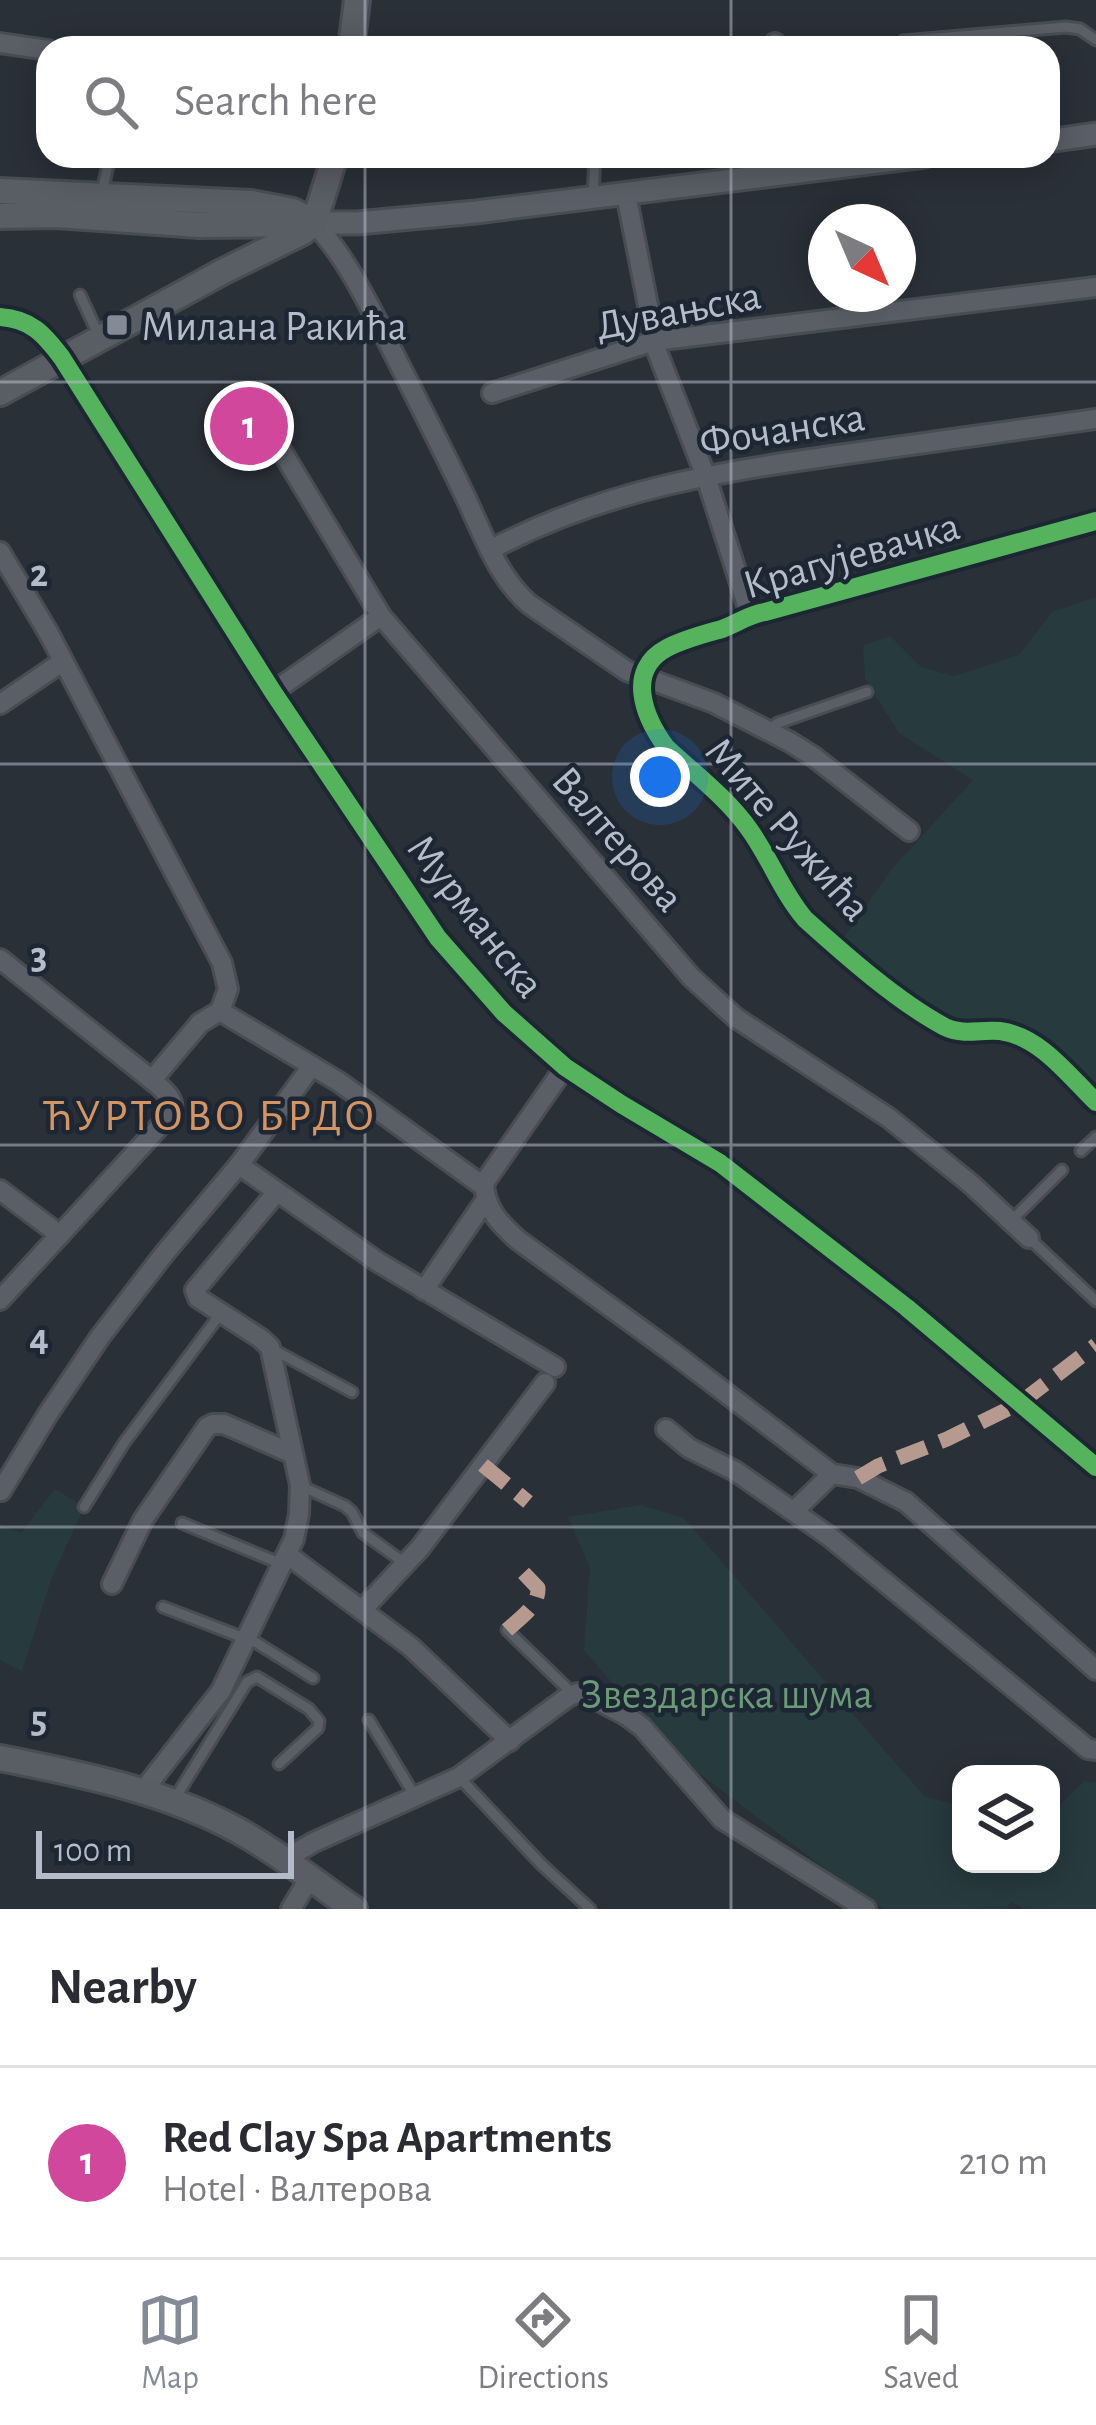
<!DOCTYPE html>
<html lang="en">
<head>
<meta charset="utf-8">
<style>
	:root { --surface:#fff; --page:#f2f2f3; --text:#2b2b33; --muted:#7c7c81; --line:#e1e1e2; --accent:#848b96 }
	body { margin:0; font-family:"Alegreya Sans",sans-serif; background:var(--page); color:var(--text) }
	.controls { position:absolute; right:36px; bottom:36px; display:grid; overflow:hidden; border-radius:24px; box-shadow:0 6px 30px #0003 }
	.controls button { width:108px; height:108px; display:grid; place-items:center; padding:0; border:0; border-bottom:3px solid var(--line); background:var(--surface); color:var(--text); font:60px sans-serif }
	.compass { position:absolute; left:808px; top:204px; width:108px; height:108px; border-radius:50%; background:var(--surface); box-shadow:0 6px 30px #0003; rotate:136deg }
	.scale { position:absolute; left:36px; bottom:30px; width:258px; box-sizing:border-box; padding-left:12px; border:6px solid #b4bcc9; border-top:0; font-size:33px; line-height:42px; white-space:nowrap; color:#b4bcc9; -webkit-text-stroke:9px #1d2633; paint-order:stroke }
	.you { position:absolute; left:660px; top:777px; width:42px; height:42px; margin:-30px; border:9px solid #fff; border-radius:50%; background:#1a73e8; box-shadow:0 0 0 18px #1a73e833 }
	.badge { display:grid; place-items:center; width:78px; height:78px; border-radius:50%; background:var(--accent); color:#fff; font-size:39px; font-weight:700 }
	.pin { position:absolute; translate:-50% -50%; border:6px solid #fff; box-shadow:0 3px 12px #0006 }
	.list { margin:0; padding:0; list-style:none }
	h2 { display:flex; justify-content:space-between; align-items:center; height:156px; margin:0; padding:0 48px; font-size:51px }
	h2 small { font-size:39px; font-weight:400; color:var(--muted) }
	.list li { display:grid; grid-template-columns:78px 1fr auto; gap:36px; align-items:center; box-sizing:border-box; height:192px; padding:0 48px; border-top:3px solid var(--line) }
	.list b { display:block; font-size:45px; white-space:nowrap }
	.list p { margin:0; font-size:39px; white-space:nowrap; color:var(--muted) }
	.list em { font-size:39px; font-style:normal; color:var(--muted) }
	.icon { flex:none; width:66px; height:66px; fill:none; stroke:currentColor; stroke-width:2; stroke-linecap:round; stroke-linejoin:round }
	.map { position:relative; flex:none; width:1096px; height:1909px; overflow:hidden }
	.search { position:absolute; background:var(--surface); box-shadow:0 6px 30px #0003; left:36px; right:36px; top:36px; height:132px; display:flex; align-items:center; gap:30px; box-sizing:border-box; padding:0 42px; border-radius:36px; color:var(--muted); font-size:45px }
	.sheet { height:348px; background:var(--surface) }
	nav { display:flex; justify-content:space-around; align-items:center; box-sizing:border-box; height:168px; border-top:3px solid var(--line); background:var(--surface); font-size:33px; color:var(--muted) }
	nav a { display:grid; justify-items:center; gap:6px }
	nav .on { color:var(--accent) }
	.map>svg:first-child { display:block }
</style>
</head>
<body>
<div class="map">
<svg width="1096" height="1909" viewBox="0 0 1096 1909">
	<rect width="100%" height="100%" fill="#2a3038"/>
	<g fill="#273a3e">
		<polygon points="1096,597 1096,1102 1023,1039 958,1032 837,947 891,870 973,780 899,733 865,679 863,646 890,636 921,667 954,676 1019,655 1052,612"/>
		<polygon points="55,1489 84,1507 51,1580 22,1671 0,1660 0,1525 21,1533"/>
		<polygon points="640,1505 684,1518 924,1796 961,1806 961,1864 1051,1864 1051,1813 1084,1781 1096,1782 1096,1909 1025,1909 1010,1902 1007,1909 883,1909 849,1887 671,1752 584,1650 590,1568 568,1517"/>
	</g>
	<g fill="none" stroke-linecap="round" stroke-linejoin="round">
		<g stroke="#484c53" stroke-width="15">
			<g id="service">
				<polyline points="903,41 1066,27 1080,29 1096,40"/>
				<polyline points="102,192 110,156"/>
				<polyline points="593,197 595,156"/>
				<polyline points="80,295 100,338"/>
				<polyline points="769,729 778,723 867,692"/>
				<polyline points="1081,1151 1096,1137"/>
				<polyline points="1011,1221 1062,1170"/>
				<polyline points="1030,1239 1096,1301"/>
				<polyline points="272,1349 352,1392"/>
				<polyline points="303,1487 345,1506 352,1512 363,1533 406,1564"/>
				<polyline points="84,1507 124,1443 221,1313"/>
				<polyline points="182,1523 284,1565"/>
				<polyline points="163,1607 257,1643 313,1678"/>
				<polyline points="507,1630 572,1693"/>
				<polyline points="369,1720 416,1798"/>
				<polyline points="459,1777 541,1864 590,1909"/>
				<polyline points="174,1800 247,1682 257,1677 309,1709 319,1721 318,1728 279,1764"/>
			</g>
		</g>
		<g stroke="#484c53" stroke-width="24">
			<g id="minor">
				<polyline points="0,43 48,50"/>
				<polyline points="775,43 775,48"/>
				<polyline points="626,194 657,351 706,477 747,605 753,612"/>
				<path d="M314,223C347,258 366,300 388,342C413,392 439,442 463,492C482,531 496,575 529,604L627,671L714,703L790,742L814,757L909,831"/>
				<path d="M0,317C31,319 44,334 62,358L273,692L438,938L504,1013L565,1067L621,1104L720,1163L906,1307L1096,1467"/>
				<polyline points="492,393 654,341 1096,287"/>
				<polyline points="248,395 381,616 691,977 736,1018 889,1118 971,1184 1029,1238"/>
				<path d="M1096,521L765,612C750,614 738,623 722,629C704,634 684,639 667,648C625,670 644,717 666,747C694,773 727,798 749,829C770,858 782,892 805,919C845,955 898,1002 945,1027C963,1036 981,1029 1000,1031C1040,1036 1069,1076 1096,1102"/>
				<path d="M490,550C608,487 730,470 860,452C939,441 1017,430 1096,419"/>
				<polyline points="0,552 48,632 222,963 228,989 220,1011"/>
				<polyline points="273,692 381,616"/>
				<polyline points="0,704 62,662"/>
				<path d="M0,959L152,1080C163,1090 178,1099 170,1115L0,1300"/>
				<polyline points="220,1011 339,1082 479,1183 484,1183"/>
				<polyline points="152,1080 200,1023 220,1011"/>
				<polyline points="239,1165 378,1262 555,1367"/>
				<path d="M484,1183C485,1209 500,1224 518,1240L672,1352L832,1474"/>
				<polyline points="484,1183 565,1067"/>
				<polyline points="0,1190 60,1235"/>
				<polyline points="424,1290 485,1201"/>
				<polyline points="666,1429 689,1448 735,1471 830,1537 1088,1749 1096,1750"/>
				<polyline points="832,1474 858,1478 906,1502 1096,1670"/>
				<polyline points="1,1491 48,1414 100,1337 164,1254 239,1165 312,1066"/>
				<polyline points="794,1511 832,1474"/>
				<polyline points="288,1555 411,1647 510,1741"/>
				<polyline points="112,1584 143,1520 207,1427 213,1424 224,1424 293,1454"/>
				<polyline points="363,1609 420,1548 545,1383"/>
				<polyline points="142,1792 221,1691 294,1539 299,1514 300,1485 270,1347 260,1338 198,1298 195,1290 276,1193"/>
				<polyline points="283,1860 314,1842 459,1777 569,1696 578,1693 586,1694 627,1716 642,1727 722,1819 866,1909"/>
				<polyline points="291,1909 309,1879"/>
			</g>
		</g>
		<g stroke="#484c53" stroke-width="27">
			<g id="tertiary">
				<polyline points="1048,141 1096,134"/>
				<polyline points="314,223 357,223 476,212 925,156"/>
			</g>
		</g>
		<g stroke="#484c53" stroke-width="30">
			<g id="secondary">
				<polyline points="351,48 357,0"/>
				<polyline points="0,191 251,203 293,211 314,223"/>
				<polyline points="0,216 56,215 200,225 309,224"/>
				<polyline points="314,223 335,156"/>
				<polyline points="0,393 222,272 303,232 314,223"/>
				<path d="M0,1758C81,1774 166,1791 239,1831C279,1853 316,1883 354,1909"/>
			</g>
		</g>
		<use href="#service" stroke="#5a5e66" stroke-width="9"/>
		<use href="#minor" stroke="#5a5e66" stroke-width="18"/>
		<use href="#tertiary" stroke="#5a5e66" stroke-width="21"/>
		<use href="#secondary" stroke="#595d64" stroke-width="24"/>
		<g stroke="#b69a8f" stroke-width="15" stroke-dasharray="30 15" stroke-linecap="butt">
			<polyline points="483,1465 528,1502"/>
			<polyline points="858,1478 878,1466 947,1439 1020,1403 1096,1345"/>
			<path d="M507,1630C520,1618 539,1606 538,1588L517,1566"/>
		</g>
		<g stroke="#1d2633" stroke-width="26">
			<g id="cycleway">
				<path d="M0,317C31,319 44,334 62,358L273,692L438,938L504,1013L565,1067L621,1104L720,1163L906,1307L1096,1467"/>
				<path d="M1096,521L765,612C750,614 738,623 722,629C704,634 684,639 667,648C625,670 644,717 666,747C694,773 727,798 749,829C770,858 782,892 805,919C845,955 898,1002 945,1027C963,1036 981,1029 1000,1031C1040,1036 1069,1076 1096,1102"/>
			</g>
		</g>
		<use href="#cycleway" stroke="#56b35d" stroke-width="18"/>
	</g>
	<path fill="none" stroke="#b4bcc9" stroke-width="3" stroke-opacity="0.55" d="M365,0V48M731,0V48M365,156V1909M731,156V1909M0,382H1096M0,764H1096M0,1145H1096M0,1527H1096"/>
	<rect fill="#848b96" stroke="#1d2633" stroke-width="4.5" x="105" y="313" width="24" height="24" rx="6"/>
	<g text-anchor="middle" stroke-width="9" stroke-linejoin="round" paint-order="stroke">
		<g font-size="42" fill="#b4bcc9" stroke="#1d2633">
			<text transform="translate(678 309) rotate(-11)" y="15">Дувањска</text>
			<text transform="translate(782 428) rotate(-9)" y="15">Фочанска</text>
			<text transform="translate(851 554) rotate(-16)" y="15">Крагујевачка</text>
			<text transform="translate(789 828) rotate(49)" y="15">Мите Ружића</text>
			<text transform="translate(619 838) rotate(49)" y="15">Валтерова</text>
			<text transform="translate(477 915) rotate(52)" y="15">Мурманска</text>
		</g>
		<g font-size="42" fill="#b4bcc9" stroke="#1d2633" text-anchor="start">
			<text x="141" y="340">Милана Ракића</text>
		</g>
		<g font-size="42" fill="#6b9a76" stroke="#1d2633">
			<text x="727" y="1708">Звездарска шума</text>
		</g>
		<g font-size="45" letter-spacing="3" fill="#d59563" stroke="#1d2633">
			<text x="210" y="1130">ЋУРТОВО БРДО</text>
		</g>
	</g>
	<g font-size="39" text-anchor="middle" font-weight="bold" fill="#b4bcc9" stroke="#1d2633" stroke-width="9" stroke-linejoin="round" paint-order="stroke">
		<text x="39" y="586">2</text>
		<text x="39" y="968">3</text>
		<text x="39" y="1350">4</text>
		<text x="39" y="1732">5</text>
	</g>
</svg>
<div class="controls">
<button><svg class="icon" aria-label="layers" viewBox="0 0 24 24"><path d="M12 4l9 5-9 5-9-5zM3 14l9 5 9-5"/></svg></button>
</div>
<svg class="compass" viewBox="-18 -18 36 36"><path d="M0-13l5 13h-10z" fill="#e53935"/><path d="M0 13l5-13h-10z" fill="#7c7c81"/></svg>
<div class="scale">100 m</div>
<div class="you"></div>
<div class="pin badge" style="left:249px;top:426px;background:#d1479c">1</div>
<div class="search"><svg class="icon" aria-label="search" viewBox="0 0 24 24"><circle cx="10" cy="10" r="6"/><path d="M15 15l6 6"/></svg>Search here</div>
</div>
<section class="sheet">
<h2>Nearby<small></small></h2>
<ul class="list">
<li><span class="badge" style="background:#d1479c">1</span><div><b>Red Clay Spa Apartments</b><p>Hotel · Валтерова</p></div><em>210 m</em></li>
</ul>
</section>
<nav>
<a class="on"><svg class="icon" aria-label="map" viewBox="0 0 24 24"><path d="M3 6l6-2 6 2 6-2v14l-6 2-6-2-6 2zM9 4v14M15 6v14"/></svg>Map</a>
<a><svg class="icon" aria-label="directions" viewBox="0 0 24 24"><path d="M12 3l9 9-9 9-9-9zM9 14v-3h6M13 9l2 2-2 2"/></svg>Directions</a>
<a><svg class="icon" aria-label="saved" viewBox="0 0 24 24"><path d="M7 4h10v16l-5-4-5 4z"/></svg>Saved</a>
</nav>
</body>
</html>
